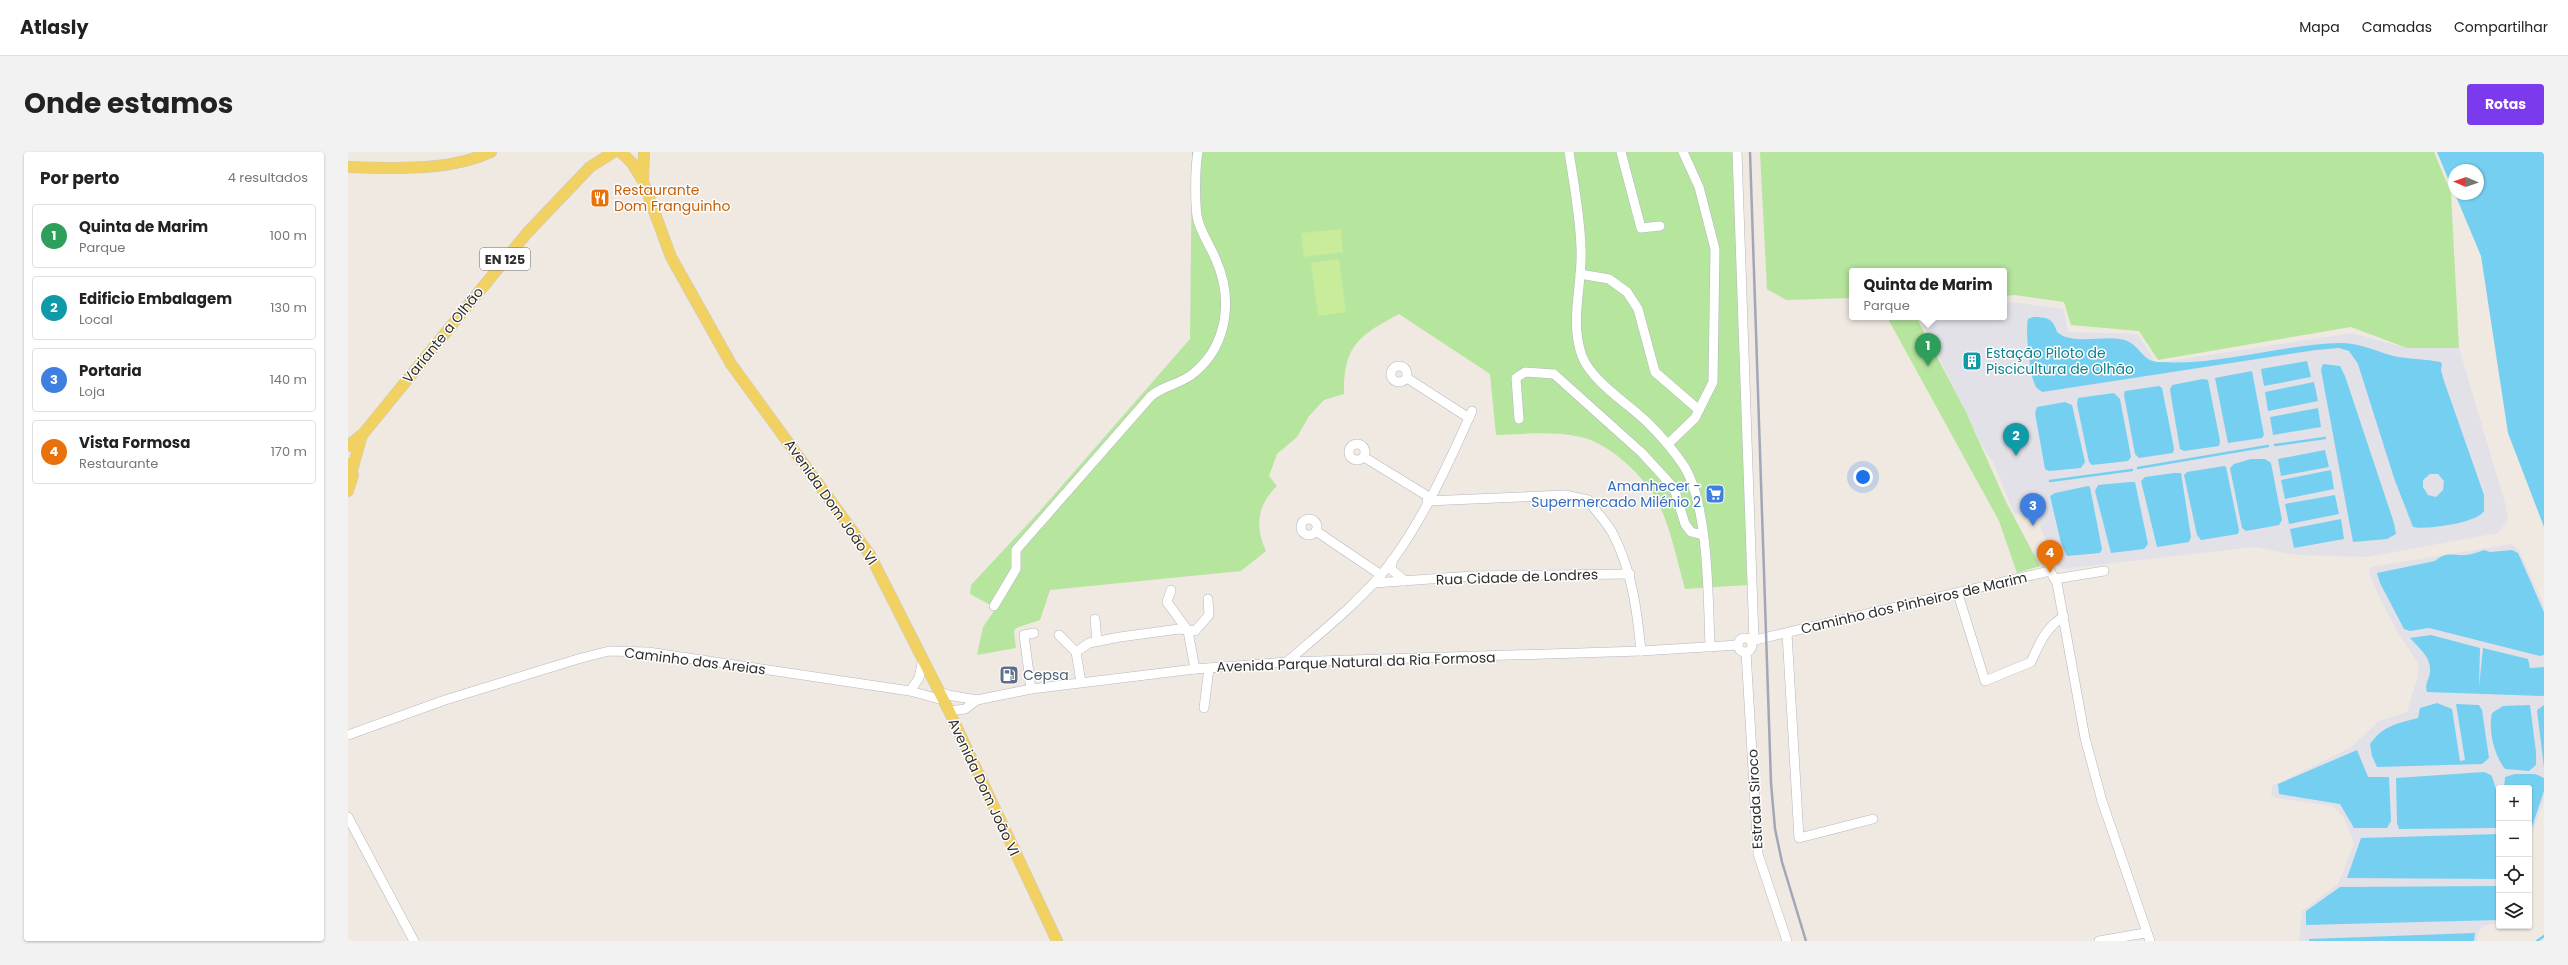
<!DOCTYPE html>
<html lang="pt">
<head>
<meta charset="utf-8">
<style>
	:root { --surface:#fff; --page:#f2f2f2; --text:#222; --muted:#767676; --line:#e0e0e0; --accent:#7c3aed }
	body { margin:0; font-family:Poppins,sans-serif; background:var(--page); color:var(--text) }
	.controls { position:absolute; right:12px; bottom:12px; display:grid; overflow:hidden; border-radius:4px; box-shadow:0 1px 3px #0004 }
	.controls button { width:36px; height:36px; display:grid; place-items:center; padding:0; border:0; border-bottom:1px solid var(--line); background:var(--surface); color:var(--text); font:20px sans-serif }
	.compass { position:absolute; left:2100px; top:12px; width:36px; height:36px; border-radius:50%; background:var(--surface); box-shadow:0 1px 3px #0004; rotate:272deg }
	.you { position:absolute; left:1515px; top:325px; width:14px; height:14px; margin:-10px; border:3px solid #fff; border-radius:50%; background:#1a73e8; box-shadow:0 0 0 6px #1a73e833 }
	.badge { display:grid; place-items:center; width:26px; height:26px; border-radius:50%; background:var(--accent); color:#fff; font-size:13px; font-weight:700 }
	.pin { position:absolute; translate:-50% -33px; filter:drop-shadow(0 1px 2px #0008) }
	.pin::after { content:''; position:absolute; top:21px; width:14px; height:12px; background:inherit; clip-path:polygon(0 0,100% 0,50% 100%) }
	.popup { position:absolute; left:1501px; top:116px; width:158px; height:52px; box-sizing:border-box; display:grid; place-content:center; border-radius:4px; background:var(--surface); filter:drop-shadow(0 1px 3px #0005); font-size:13px; white-space:nowrap; color:var(--muted) }
	.popup b { font-size:15px; color:var(--text) }
	.popup::after { content:''; position:absolute; left:50%; top:100%; margin-left:-8px; border:8px solid transparent; border-top-color:var(--surface) }
	.list { margin:0; padding:0; list-style:none }
	h2 { display:flex; justify-content:space-between; align-items:center; height:52px; margin:0; padding:0 16px; font-size:17px }
	h2 small { font-size:13px; font-weight:400; color:var(--muted) }
	.list li { display:grid; grid-template-columns:26px 1fr auto; gap:12px; align-items:center; box-sizing:border-box; height:64px; margin:0 8px 8px; padding:0 8px; border:1px solid var(--line); border-radius:4px }
	.list b { display:block; font-size:15px; white-space:nowrap }
	.list p { margin:0; font-size:13px; white-space:nowrap; color:var(--muted) }
	.list em { font-size:13px; font-style:normal; color:var(--muted) }
	.icon { flex:none; width:22px; height:22px; fill:none; stroke:currentColor; stroke-width:2; stroke-linecap:round; stroke-linejoin:round }
	.map { position:relative; flex:none; width:2196px; height:789px; overflow:hidden; border-radius:4px }
	header { display:flex; align-items:center; gap:24px; box-sizing:border-box; height:56px; padding:0 20px; background:var(--surface); border-bottom:1px solid var(--line) }
	header strong { font-size:19px }
	nav { display:flex; gap:22px; margin-inline-start:auto; font-size:14px }
	.intro { display:flex; align-items:center; justify-content:space-between; box-sizing:border-box; height:96px; padding:0 24px }
	h1 { margin:0; font-size:28px }
	.button { padding:10px 18px; border-radius:4px; background:var(--accent); color:#fff; font-size:14px; font-weight:700 }
	main { display:flex; gap:24px; padding:0 24px }
	aside { flex:1; background:var(--surface); border-radius:4px; box-shadow:0 1px 3px #0004 }
	.map>svg:first-child { display:block }
</style>
</head>
<body>
<header>
<strong>Atlasly</strong>
<nav><a>Mapa</a><a>Camadas</a><a>Compartilhar</a></nav>
</header>
<div class="intro"><h1>Onde estamos</h1><a class="button">Rotas</a></div>
<main>
<aside>
<h2>Por perto<small>4 resultados</small></h2>
<ul class="list">
<li><span class="badge" style="background:#2e9e5b">1</span><div><b>Quinta de Marim</b><p>Parque</p></div><em>100 m</em></li>
<li><span class="badge" style="background:#0f9aa8">2</span><div><b>Edificio Embalagem</b><p>Local</p></div><em>130 m</em></li>
<li><span class="badge" style="background:#3f7fe0">3</span><div><b>Portaria</b><p>Loja</p></div><em>140 m</em></li>
<li><span class="badge" style="background:#e8710a">4</span><div><b>Vista Formosa</b><p>Restaurante</p></div><em>170 m</em></li>
</ul>
</aside>
<div class="map">
<svg width="2196" height="789" viewBox="0 0 2196 789">
	<rect width="100%" height="100%" fill="#efe9e1"/>
	<g fill="#e3e1e8">
		<polygon points="1656,149 1715,157 1720,180 1790,182 1808,211 2004,181 2059,196 2111,196 2157,351 2160,368 2150,381 2019,405 1949,403 1906,395 1714,417 1703,408 1699,391 1685,357 1667,363 1645,310 1636,297 1571,165 1656,165"/>
		<polygon points="2164,392 2171,398 2196,454 2196,648 2181,691 2181,636 2151,636 2151,771 2135,774 2130,780 2129,789 1951,789 1954,759 1990,732 2006,691 1996,666 1985,654 1929,646 1923,643 1924,634 2002,596 2031,569 2059,560 2069,527 2071,513 2049,479 2030,443 2021,420 2022,415"/>
	</g>
	<g fill="#b6e59e">
		<path d="M844,0H1389L1399,433L1337,437C1329,409 1321,366 1305,342C1290,319 1260,291 1233,285C1206,279 1176,282 1148,283L1142,222L1051,162C1012,183 995,193 996,242L976,248L961,264L949,285L929,302L921,324L929,334C910,352 906,374 918,399L893,419L702,438L692,468L668,476L666,480L668,496L629,503L635,475L648,456L622,442L623,433L691,360L842,187Z"/>
		<polygon points="1412,0 2086,0 2103,41 2111,196 2059,196 2003,175 1810,208 1791,179 1723,173 1716,150 1667,143 1656,144 1656,119 1504,119 1504,146 1438,148 1419,137"/>
		<polygon points="1539,165 1568,165 1618,260 1658,350 1692,414 1669,421 1651,369"/>
	</g>
	<g fill="#c9ec9a">
		<polygon points="993,77 995,100 956,105 953,81"/>
		<polygon points="991,107 998,160 970,164 963,111"/>
	</g>
	<g fill="#75cff0" fill-rule="evenodd">
		<polygon points="2089,0 2196,0 2196,375 2160,281 2133,104 2107,42 2130,42 2130,18 2106,18 2106,41"/>
		<path d="M1685,165C1698,165 1705,166 1709,180C1724,193 1753,184 1771,187C1792,189 1792,209 1810,210C1872,214 1933,192 1994,191C2014,191 2031,201 2050,205C2064,207 2078,207 2092,210L2094,211L2093,218L2096,229L2136,343V359C2130,371 2077,378 2065,375L2046,326L2010,212L2001,199L1991,196L1968,198L1694,240C1692,238 1688,236 1687,233C1682,224 1677,177 1680,167ZM2082,322H2090L2096,329L2095,338L2088,345L2080,343L2075,335V328Z"/>
		<polygon points="1959,209 1963,225 1916,234 1913,217"/>
		<polygon points="1975,212 1992,214 1997,224 2046,371 2048,382 2039,387 2005,390 1973,218"/>
		<polygon points="1904,219 1916,283 1914,286 1880,291 1867,226"/>
		<polygon points="1855,227 1860,228 1872,289 1871,294 1836,299 1832,297 1822,238 1824,233"/>
		<polygon points="1966,230 1970,249 1920,259 1917,240"/>
		<polygon points="1811,234 1814,236 1826,296 1825,301 1791,306 1787,302 1776,243 1777,239"/>
		<polygon points="1766,241 1772,247 1783,305 1780,309 1744,313 1741,310 1729,252 1730,246"/>
		<polygon points="1717,250 1724,253 1737,310 1733,316 1701,319 1697,317 1687,261 1689,255"/>
		<polygon points="1970,256 1973,275 1925,283 1922,265"/>
		<polygon points="1977,298 1981,315 1933,324 1930,307"/>
		<polygon points="1903,307 1917,307 1923,311 1934,368 1931,373 1898,379 1894,376 1882,316 1886,312"/>
		<polygon points="1876,314 1878,315 1891,378 1890,382 1853,388 1849,383 1836,323 1839,320"/>
		<polygon points="1983,318 1986,337 1937,347 1933,328"/>
		<polygon points="1826,321 1833,321 1843,385 1841,390 1809,395 1793,329 1797,325"/>
		<polygon points="1782,330 1787,330 1800,392 1796,397 1763,401 1747,339 1750,333"/>
		<polygon points="1740,334 1742,335 1754,397 1752,401 1719,404 1713,391 1702,344 1707,341"/>
		<polygon points="1987,343 1991,362 1941,372 1937,352"/>
		<polygon points="1993,367 1996,387 1946,396 1942,377"/>
		<path d="M2136,398L2142,400L2164,398L2170,401L2196,460V503L2192,504L2081,476L2062,479L2056,477L2032,431L2029,421L2087,409C2099,399 2104,404 2117,403C2123,403 2130,400 2136,398Z"/>
		<path d="M2083,483L2132,496L2131,535L2135,496L2180,507L2182,516L2196,515V544L2079,540C2076,533 2082,526 2082,518C2083,505 2070,495 2062,486Z"/>
		<path d="M2089,551L2104,557L2112,609L2117,608L2108,552L2131,553L2134,558L2141,606L2134,612L2029,615L2024,604L2022,592C2036,573 2048,572 2070,566L2072,556Z"/>
		<path d="M2182,553L2188,600V613L2181,619L2157,617C2146,603 2140,578 2144,561L2155,554Z"/>
		<polygon points="2196,553 2196,616 2189,558"/>
		<polygon points="2009,598 2020,625 2041,625 2043,669 2039,676 2006,676 1992,652 1931,642 1930,632"/>
		<path d="M2136,620L2143,623C2148,631 2155,668 2149,676L2051,677L2049,671L2048,626Z"/>
		<polygon points="2167,622 2187,622 2196,626 2196,639 2181,684 2181,636 2156,636 2157,625"/>
		<polygon points="2151,682 2151,727 1999,726 2013,686"/>
		<polygon points="2151,734 2151,768 1958,773 1958,759 1992,735"/>
		<polygon points="2127,781 2126,789 1961,789 1961,787"/>
	</g>
	<g fill="none" stroke-linecap="round" stroke-linejoin="round">
		<g stroke="#75cff0" stroke-width="2.5">
			<polyline points="1927,293 1977,286"/>
			<polyline points="1790,316 1920,294"/>
			<polyline points="1702,329 1784,318"/>
			<polyline points="2189,789 2196,784"/>
		</g>
		<g stroke="#b4b7c1" stroke-width="10">
			<g id="minor">
				<path d="M1221,0C1226,32 1232,64 1233,96C1235,132 1221,168 1234,204C1244,230 1281,252 1301,272C1314,285 1326,299 1336,314C1361,354 1360,447 1362,495"/>
				<polyline points="1273,0 1293,76 1312,74"/>
				<polyline points="1389,0 1406,488"/>
				<polyline points="1232,122 1261,127 1279,140 1290,157 1307,220 1351,258"/>
				<circle cx="1051" cy="222" r="8"/>
				<polyline points="1059,226 1121,266"/>
				<polyline points="1171,267 1168,226 1177,220 1206,222 1294,301 1326,336 1337,372 1343,380 1355,383"/>
				<circle cx="1009" cy="300" r="8"/>
				<polyline points="1320,292 1347,266 1365,230 1367,97 1351,35 1335,0"/>
				<polyline points="1016,305 1081,345"/>
				<path d="M1079,349L1217,343L1240,348C1248,359 1257,369 1264,380C1284,418 1289,458 1293,499"/>
				<circle cx="961" cy="375" r="8"/>
				<polyline points="968,379 1033,423"/>
				<polyline points="1044,408 1044,418 1057,429"/>
				<polyline points="1707,427 1756,419"/>
				<polyline points="1026,431 1124,424 1282,422"/>
				<polyline points="823,438 819,450 840,479 847,517"/>
				<path d="M1610,442L1637,529L1683,510C1691,493 1698,474 1716,465"/>
				<path d="M646,454L668,417V398L803,244C816,233 834,232 847,220C880,192 885,146 868,108C863,95 851,78 849,64C847,48 847,15 850,0"/>
				<polyline points="747,467 749,489"/>
				<polyline points="1439,481 1451,686 1525,667"/>
				<polyline points="711,483 728,500"/>
				<circle cx="1397" cy="493" r="7"/>
				<polyline points="1403,489 1702,419 1709,431 1737,586 1754,649 1802,789"/>
				<polyline points="1398,500 1410,702 1439,789"/>
				<path d="M939,510C971,482 1004,456 1032,424C1069,381 1101,311 1124,259"/>
				<polyline points="733,530 728,500 741,491 772,485 831,477 847,479 861,463 860,447"/>
				<polyline points="683,537 676,483 686,481"/>
				<polyline points="562,539 571,526 575,507"/>
				<polyline points="591,539 600,543 629,548 683,537 847,517 939,510 1293,499 1390,493"/>
				<polyline points="856,556 861,516"/>
				<polyline points="601,559 617,557 629,548"/>
				<polyline points="0,583 97,548 230,507 261,499 300,500 562,539 595,548"/>
				<polyline points="0,665 66,789"/>
				<polyline points="1751,789 1797,781"/>
			</g>
		</g>
		<g stroke="#c9c9c9" stroke-width="12">
			<g id="major">
				<polyline points="273,0 284,11 295,29 323,105 383,212 522,403 601,559 709,789"/>
				<path d="M0,15C47,16 99,20 143,0"/>
				<polyline points="295,28 296,0"/>
				<polyline points="0,294 15,282 179,81 242,15 266,0"/>
				<polyline points="4,318 14,283"/>
				<polyline points="0,339 5,323 2,312"/>
			</g>
		</g>
		<use href="#minor" stroke="#fff" stroke-width="9"/>
		<use href="#major" stroke="#f2d163" stroke-width="11"/>
		<polyline stroke="#a3a6b8" stroke-width="2.5" points="1402,0 1423,631 1427,677 1434,710 1458,789"/>
	</g>
	<defs>
		<g id="restaurant-square" transform="scale(1)"><rect x="-9" y="-9" width="18" height="18" rx="4" fill="#e8710a" stroke="#fff"/><path d="M-5-6h1v4h1v-4h1v4h1v-4h1v5L-1.5 .5V6h-2V.5L-5-1ZM5-6V6H3V1.5H1.5Q1.5-4 5-6Z" fill="#fff"/></g>
		<g id="building-square" transform="scale(1)"><rect x="-9" y="-9" width="18" height="18" rx="4" fill="#0f9aa8" stroke="#fff"/><path d="M-4-6H4V6H1V3H-1V6H-4ZM-2.5-4.3h1.7v1.8h-1.7ZM.8-4.3h1.7v1.8H.8ZM-2.5-1h1.7V.8h-1.7ZM.8-1h1.7V.8H.8Z" fill="#fff"/></g>
		<g id="supermarket-square" transform="scale(1)"><rect x="-9" y="-9" width="18" height="18" rx="4" fill="#3f7fe0" stroke="#fff"/><path d="M-6-5.5h2.5l.6 2H6L4.5 2H-2.5L-4.4-4H-6ZM-1.5 3.2a1.3 1.3 0 1 0 .1 0ZM3 3.2a1.3 1.3 0 1 0 .1 0Z" fill="#fff"/></g>
		<g id="fuel-square" transform="scale(1)"><rect x="-9" y="-9" width="18" height="18" rx="4" fill="#5c6f8a" stroke="#fff"/><path d="M-5.5-6h7V0h2V4h1.3V-2.5L3-4.5l.8-.8L6-3V5H2.5V1h-1V6h-7ZM-4.2-4.7v3.2H.2V-4.7Z" fill="#fff"/></g>
	</defs>
	<g fill-rule="evenodd">
		<use href="#restaurant-square" x="252" y="46"/>
		<use href="#building-square" x="1624" y="209"/>
		<use href="#supermarket-square" x="1367" y="342"/>
		<use href="#fuel-square" x="661" y="523"/>
	</g>
	<g text-anchor="middle" stroke-width="3" stroke-linejoin="round" paint-order="stroke">
		<rect fill="#fff" stroke="#6d6d6d" stroke-width="1" x="132" y="96" width="50" height="22" rx="3"/>
		<g font-size="13" font-weight="bold" fill="#2e2e2e">
			<text x="157" y="112">EN 125</text>
		</g>
		<g font-size="14" fill="#c56008" stroke="#fff" text-anchor="start">
			<text x="266" y="43">Restaurante<tspan x="266" dy="16">Dom Franguinho</tspan></text>
		</g>
		<g font-size="14" fill="#2e2e2e" stroke="#fff">
			<text transform="translate(95 183) rotate(-51)" y="5">Variante a Olhão</text>
			<text transform="translate(483 350) rotate(55)" y="5">Avenida Dom João VI</text>
			<text transform="translate(1169 425) rotate(-2)" y="5">Rua Cidade de Londres</text>
			<text transform="translate(1566 451) rotate(-13)" y="5">Caminho dos Pinheiros de Marim</text>
			<text transform="translate(347 509) rotate(7)" y="5">Caminho das Areias</text>
			<text transform="translate(1008 510) rotate(-2)" y="5">Avenida Parque Natural da Ria Formosa</text>
			<text transform="translate(636 635) rotate(65)" y="5">Avenida Dom João VI</text>
			<text transform="translate(1407 647) rotate(-93)" y="5">Estrada Siroco</text>
		</g>
		<g font-size="14" fill="#0d838f" stroke="#fff" text-anchor="start">
			<text x="1638" y="206">Estação Piloto de<tspan x="1638" dy="16">Piscicultura de Olhão</tspan></text>
		</g>
		<g font-size="14" fill="#366cbe" stroke="#fff" text-anchor="end">
			<text x="1353" y="339">Amanhecer -<tspan x="1353" dy="16">Supermercado Milénio 2</tspan></text>
		</g>
		<g font-size="14" fill="#4e5e75" stroke="#fff" text-anchor="start">
			<text x="675" y="528">Cepsa</text>
		</g>
	</g>
</svg>
<div class="controls">
<button>+</button>
<button>−</button>
<button><svg class="icon" aria-label="locate" viewBox="0 0 24 24"><circle cx="12" cy="12" r="6"/><path d="M12 2v4M12 18v4M2 12h4M18 12h4"/></svg></button>
<button><svg class="icon" aria-label="layers" viewBox="0 0 24 24"><path d="M12 4l9 5-9 5-9-5zM3 14l9 5 9-5"/></svg></button>
</div>
<svg class="compass" viewBox="-18 -18 36 36"><path d="M0-13l5 13h-10z" fill="#e53935"/><path d="M0 13l5-13h-10z" fill="#767676"/></svg>
<div class="you"></div>
<div class="pin badge" style="left:1580px;top:214px;background:#2e9e5b">1</div>
<div class="popup"><b>Quinta de Marim</b>Parque</div>
<div class="pin badge" style="left:1668px;top:304px;background:#0f9aa8">2</div>
<div class="pin badge" style="left:1685px;top:374px;background:#3f7fe0">3</div>
<div class="pin badge" style="left:1702px;top:421px;background:#e8710a">4</div>
</div>
</main>
</body>
</html>
